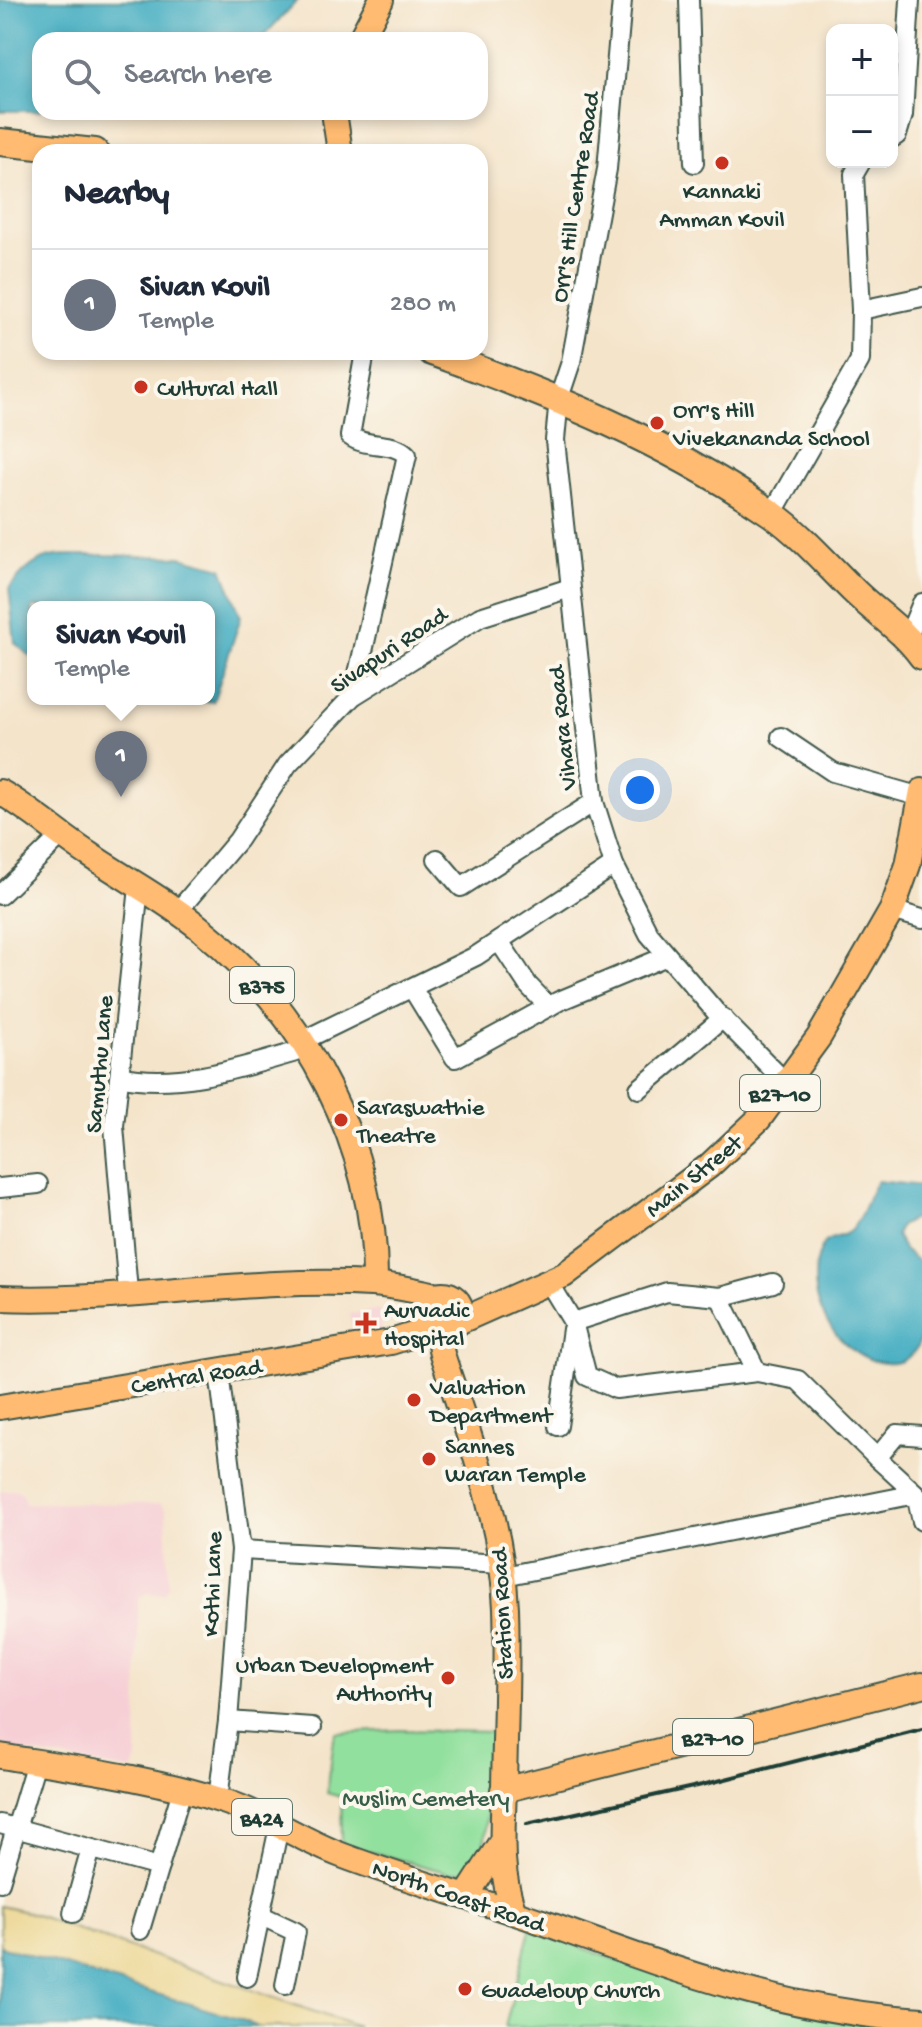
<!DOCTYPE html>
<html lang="en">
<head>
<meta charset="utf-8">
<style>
	:root { --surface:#fff; --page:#f6f6f7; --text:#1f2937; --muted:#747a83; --line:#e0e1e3; --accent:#c8321e }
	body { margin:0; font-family:"Gochi Hand",sans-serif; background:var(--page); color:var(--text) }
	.controls { position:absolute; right:24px; top:24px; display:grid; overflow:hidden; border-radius:16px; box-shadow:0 4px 12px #0003 }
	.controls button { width:72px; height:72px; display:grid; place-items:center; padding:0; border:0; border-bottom:2px solid var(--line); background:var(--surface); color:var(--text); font:40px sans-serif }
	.you { position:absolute; left:640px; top:790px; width:28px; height:28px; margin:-20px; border:6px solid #fff; border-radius:50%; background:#1a73e8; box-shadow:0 0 0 12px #1a73e833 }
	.badge { display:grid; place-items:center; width:52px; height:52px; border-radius:50%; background:var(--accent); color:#fff; font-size:26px; font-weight:700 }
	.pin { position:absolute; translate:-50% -66px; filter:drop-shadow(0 2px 4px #0008) }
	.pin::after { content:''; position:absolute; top:42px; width:28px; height:24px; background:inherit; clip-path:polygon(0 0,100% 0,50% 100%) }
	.popup { position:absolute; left:27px; top:601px; width:188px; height:104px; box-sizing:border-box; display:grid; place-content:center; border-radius:16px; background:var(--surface); filter:drop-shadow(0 2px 6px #0005); font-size:26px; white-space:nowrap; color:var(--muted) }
	.popup b { font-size:30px; color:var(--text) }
	.popup::after { content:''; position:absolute; left:50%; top:100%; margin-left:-16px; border:16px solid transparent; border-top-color:var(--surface) }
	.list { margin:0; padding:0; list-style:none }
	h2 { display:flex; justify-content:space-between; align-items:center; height:104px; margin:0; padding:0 32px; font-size:34px }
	h2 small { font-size:26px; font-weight:400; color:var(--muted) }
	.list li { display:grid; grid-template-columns:52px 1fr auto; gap:24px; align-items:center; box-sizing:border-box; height:112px; padding:0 32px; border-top:2px solid var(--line) }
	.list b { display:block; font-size:30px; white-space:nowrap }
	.list p { margin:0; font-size:26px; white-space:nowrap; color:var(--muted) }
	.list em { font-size:26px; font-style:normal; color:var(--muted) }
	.icon { flex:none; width:44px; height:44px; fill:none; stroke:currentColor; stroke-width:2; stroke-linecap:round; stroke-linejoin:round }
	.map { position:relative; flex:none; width:922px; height:2027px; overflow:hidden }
	.search { position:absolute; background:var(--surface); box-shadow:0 4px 12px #0003; left:32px; top:32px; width:456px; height:88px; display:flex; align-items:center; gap:20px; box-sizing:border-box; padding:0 28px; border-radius:24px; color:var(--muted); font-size:30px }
	.panel { position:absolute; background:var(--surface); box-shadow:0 4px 12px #0003; left:32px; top:144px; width:456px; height:216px; border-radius:24px }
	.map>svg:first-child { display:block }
</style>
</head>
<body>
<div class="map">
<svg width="922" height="2027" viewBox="0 0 922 2027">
	<rect width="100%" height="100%" fill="#fbf7ec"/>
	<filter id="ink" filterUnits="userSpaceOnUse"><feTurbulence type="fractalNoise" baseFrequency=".0125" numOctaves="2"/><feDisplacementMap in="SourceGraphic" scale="16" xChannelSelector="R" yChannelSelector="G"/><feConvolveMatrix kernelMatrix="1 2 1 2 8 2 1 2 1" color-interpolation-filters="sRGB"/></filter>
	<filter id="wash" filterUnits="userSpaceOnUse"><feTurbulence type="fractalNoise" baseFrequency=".006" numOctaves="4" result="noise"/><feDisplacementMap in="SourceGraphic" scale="32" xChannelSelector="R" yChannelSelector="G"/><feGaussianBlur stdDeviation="1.8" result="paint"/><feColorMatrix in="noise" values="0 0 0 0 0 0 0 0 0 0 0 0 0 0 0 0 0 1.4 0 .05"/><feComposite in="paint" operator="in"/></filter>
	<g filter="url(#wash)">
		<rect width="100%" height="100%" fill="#f4e4ca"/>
		<g fill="#f6cfd5">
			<polygon points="379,1310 382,1333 353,1337 350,1314"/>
			<polygon points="18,1490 24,1495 25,1503 161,1504 166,1510 169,1587 164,1594 146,1593 138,1599 137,1759 132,1771 0,1747 0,1491"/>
		</g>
		<g fill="#92e09e" stroke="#588e69" stroke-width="2">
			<polygon points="400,1730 493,1732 484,1852 468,1871 449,1873 342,1844 341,1797 327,1793 334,1738 336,1733"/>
			<path d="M531,1926C648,1981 776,2000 901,2027H505Z"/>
		</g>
		<polygon fill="#eeda9e" stroke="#868c69" stroke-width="2" points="0,1906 27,1912 358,2027 258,2027 0,1946"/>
		<g fill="#41acc1" stroke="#30747a" stroke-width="2">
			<polygon points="0,0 298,0 260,40 40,40 40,111 0,111"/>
			<path d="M101,555L181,557L222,568L241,617L213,702L191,699H209V607H33V659L15,643L9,589C40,549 53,556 101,555Z"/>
			<path d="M877,1181L922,1186V1215L900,1226L896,1235L904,1250L922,1264C922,1286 922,1316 921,1337C902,1405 786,1329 822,1247C828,1234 843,1240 852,1229C863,1216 867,1196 877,1181Z"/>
			<polygon points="0,1946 242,2020 258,2027 0,2027"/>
		</g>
	</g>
	<g filter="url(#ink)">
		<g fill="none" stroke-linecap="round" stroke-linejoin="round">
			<g stroke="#3f564a" stroke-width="22">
				<g id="minor">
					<polyline points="622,0 607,169 571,362 559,398 555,440 594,802 614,865 649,934 715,1011 787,1084"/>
					<polyline points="689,0 694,163"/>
					<polyline points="892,138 897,135 903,115 910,0"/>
					<polyline points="861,310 922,297"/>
					<polyline points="772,514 860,360 861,310 854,174 861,162"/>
					<polyline points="908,637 922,603"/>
					<path d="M353,696L407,455C392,440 367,449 350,436L365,352"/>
					<polyline points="781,737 833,772 921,797"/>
					<polyline points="437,859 461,887 594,802"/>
					<polyline points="0,895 61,836"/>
					<polyline points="892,910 922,919"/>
					<polyline points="178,911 238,840 288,764 353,696 480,617 570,588"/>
					<polyline points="499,941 528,985 549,1007"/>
					<polyline points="412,988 455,1058 559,1001 667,956"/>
					<polyline points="302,1041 476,956 614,865"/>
					<path d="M120,1076C179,1090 250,1065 306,1049"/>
					<polyline points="639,1089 723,1018"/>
					<polyline points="0,1188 38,1184"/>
					<polyline points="550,1284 573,1322 667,1292 720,1297 773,1283"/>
					<polyline points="128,1292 114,1126 139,887"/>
					<polyline points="720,1297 757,1372 798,1380 877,1458"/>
					<polyline points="573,1322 587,1376 616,1389 757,1372"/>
					<polyline points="558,1426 572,1329"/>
					<polyline points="916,1494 877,1458 897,1434 922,1436"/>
					<polyline points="241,1550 502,1564"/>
					<polyline points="504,1576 916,1494 922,1521"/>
					<polyline points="228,1721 312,1727"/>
					<polyline points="218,1799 228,1721 241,1550 219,1372"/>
					<polyline points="0,1824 159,1867"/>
					<polyline points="0,1882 36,1762"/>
					<polyline points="73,1913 91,1849"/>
					<polyline points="260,1915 296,1932 285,1985"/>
					<polyline points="140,1930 182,1790"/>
					<polyline points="247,1977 279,1827"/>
				</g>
			</g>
			<g stroke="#3f564a" stroke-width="28">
				<g id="major">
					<polyline points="360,40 381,0"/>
					<polyline points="334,112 340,152"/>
					<path d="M0,792C32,810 59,835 90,855C127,880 167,901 201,929C306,1013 377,1148 375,1284"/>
					<circle cx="443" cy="1312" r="18"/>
					<path d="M0,1298C124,1303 247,1277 371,1284C393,1285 416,1291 437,1295"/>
					<polyline points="458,1322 564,1275 709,1166 759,1119 819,1037 892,910 908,865 922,791"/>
					<path d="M437,1329L442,1354C469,1437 502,1520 506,1608C508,1667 505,1727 504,1786C503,1830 498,1869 514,1912"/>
					<polyline points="0,1407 391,1342 435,1328"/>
					<path d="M0,1756C74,1768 154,1778 226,1802C266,1815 301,1840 341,1855C407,1880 476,1899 542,1922C673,1969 782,2011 922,2020"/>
					<polyline points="503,1790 922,1685"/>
					<polyline points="467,1895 500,1844"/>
				</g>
			</g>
			<g stroke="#3f564a" stroke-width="30">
				<g id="highway">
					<polyline points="0,142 95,152"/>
					<path d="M432,352C554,396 664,440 772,514C803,536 829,567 856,593C879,615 904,631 922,656"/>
				</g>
			</g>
			<use href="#minor" stroke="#fff" stroke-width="18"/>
			<use href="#major" stroke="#ffbb71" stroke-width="24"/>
			<use href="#highway" stroke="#ffbb71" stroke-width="26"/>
			<polyline stroke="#1f3d34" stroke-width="4" points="527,1824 702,1785 922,1729"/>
		</g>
	</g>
	<g fill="#c8321e" stroke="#fbf7ec" stroke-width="3">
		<circle cx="722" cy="163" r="8"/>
		<circle cx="141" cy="387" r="8"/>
		<circle cx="657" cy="423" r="8"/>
		<circle cx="341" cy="1120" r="8"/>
		<path d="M362 1311h8v8h8v8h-8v8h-8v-8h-8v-8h8z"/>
		<circle cx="414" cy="1400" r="8"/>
		<circle cx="429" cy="1459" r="8"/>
		<circle cx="448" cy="1678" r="8"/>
		<circle cx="465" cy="1989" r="8"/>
	</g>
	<g text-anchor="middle" stroke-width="8" stroke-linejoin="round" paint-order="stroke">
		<g fill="#fbf7ec" stroke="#61756b" stroke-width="2">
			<rect x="230" y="967" width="64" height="36" rx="6"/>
			<rect x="740" y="1075" width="80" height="36" rx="6"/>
			<rect x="673" y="1719" width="80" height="36" rx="6"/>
			<rect x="232" y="1799" width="60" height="36" rx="6"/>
		</g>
		<g font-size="22" font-weight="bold" fill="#1f3d34">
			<text x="262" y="993">B375</text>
			<text x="780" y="1101">B27-10</text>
			<text x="713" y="1745">B27-10</text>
			<text x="262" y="1825">B424</text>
		</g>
		<g font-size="24" fill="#1f3d34" stroke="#fbf7ec" text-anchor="start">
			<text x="722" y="198" text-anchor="middle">Kannaki<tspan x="722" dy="28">Amman Kovil</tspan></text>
			<text x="157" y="395">Cultural Hall</text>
			<text x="673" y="417">Orr's Hill<tspan x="673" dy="28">Vivekananda School</tspan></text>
			<text x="357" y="1114">Saraswathie<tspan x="357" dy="28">Theatre</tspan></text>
			<text x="384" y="1317">Aurvadic<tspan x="384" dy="28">Hospital</tspan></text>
			<text x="430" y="1394">Valuation<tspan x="430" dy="28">Department</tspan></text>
			<text x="445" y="1453">Sannes<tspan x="445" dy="28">Waran Temple</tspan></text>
			<text x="432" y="1672" text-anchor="end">Urban Development<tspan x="432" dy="28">Authority</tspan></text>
			<text x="481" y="1997">Guadeloup Church</text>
		</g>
		<g font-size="24" fill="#1f3d34" stroke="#fbf7ec">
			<text transform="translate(574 197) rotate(-81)" y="8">Orr's Hill Centre Road</text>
			<text transform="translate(388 649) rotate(-34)" y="8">Sivapuri Road</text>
			<text transform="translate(561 728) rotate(-96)" y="8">Vihara Road</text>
			<text transform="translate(98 1064) rotate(-85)" y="8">Samuthu Lane</text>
			<text transform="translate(693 1175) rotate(-39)" y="8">Main Street</text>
			<text transform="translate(196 1375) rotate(-9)" y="8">Central Road</text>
			<text transform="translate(211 1584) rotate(-88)" y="8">Kothi Lane</text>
			<text transform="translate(501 1614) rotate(-93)" y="8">Station Road</text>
			<text transform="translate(459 1895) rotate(19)" y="8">North Coast Road</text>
		</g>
		<g font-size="24" fill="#365e49" stroke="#fbf7ec">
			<text x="426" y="1805">Muslim Cemetery</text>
		</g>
	</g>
</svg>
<div class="controls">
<button>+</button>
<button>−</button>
</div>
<div class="you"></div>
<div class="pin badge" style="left:121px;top:797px;background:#6b7280">1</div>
<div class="popup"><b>Sivan Kovil</b>Temple</div>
<div class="search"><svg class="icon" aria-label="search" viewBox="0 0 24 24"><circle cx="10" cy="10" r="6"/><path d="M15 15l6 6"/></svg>Search here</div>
<section class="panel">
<h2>Nearby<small></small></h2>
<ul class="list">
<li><span class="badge" style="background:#6b7280">1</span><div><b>Sivan Kovil</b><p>Temple</p></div><em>280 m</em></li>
</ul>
</section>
</div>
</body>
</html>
